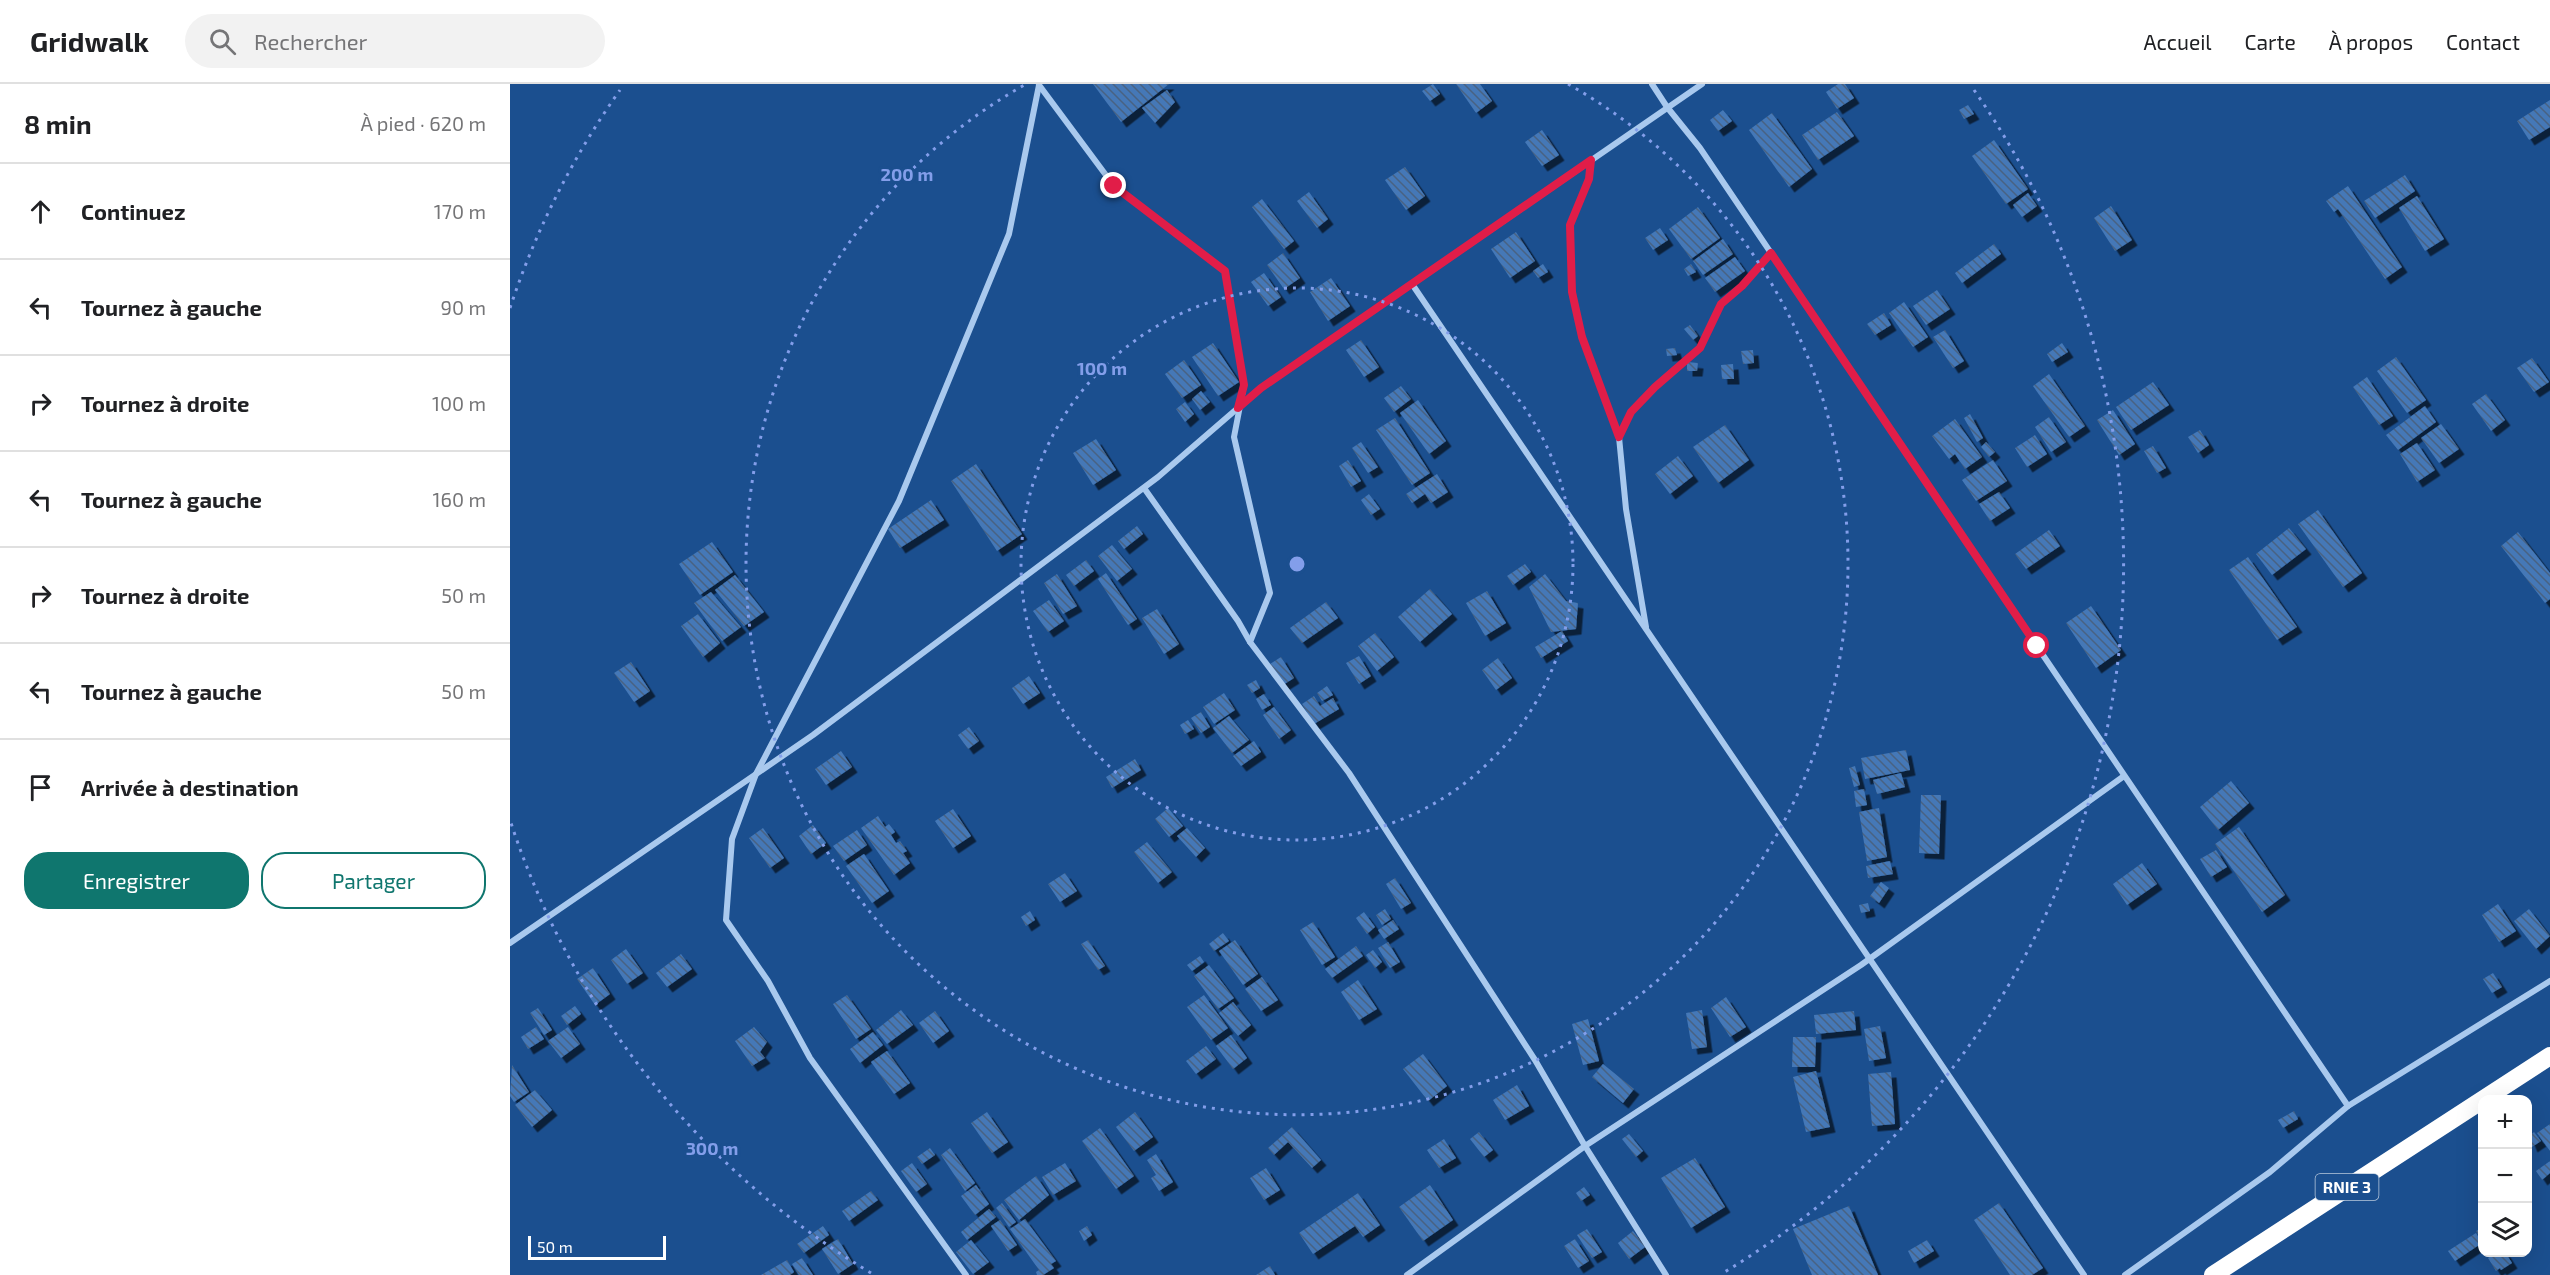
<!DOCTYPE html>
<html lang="fr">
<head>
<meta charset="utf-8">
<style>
	:root { --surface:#fff; --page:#f2f2f2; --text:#202124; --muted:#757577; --line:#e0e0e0; --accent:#0f766e }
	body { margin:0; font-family:"Exo 2",sans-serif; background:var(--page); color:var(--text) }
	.controls { position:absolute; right:18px; bottom:18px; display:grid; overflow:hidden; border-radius:12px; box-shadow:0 6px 24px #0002 }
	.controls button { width:54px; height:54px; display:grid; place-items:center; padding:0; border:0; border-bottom:2px solid var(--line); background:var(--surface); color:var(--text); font:30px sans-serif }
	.scale { position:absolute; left:18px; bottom:15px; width:138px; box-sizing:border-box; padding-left:6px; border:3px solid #fff; border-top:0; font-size:16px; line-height:21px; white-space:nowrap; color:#fff; -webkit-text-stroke:4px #1b4f8f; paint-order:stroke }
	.stop { position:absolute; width:18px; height:18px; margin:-14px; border:4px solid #e11d48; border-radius:50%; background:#fff }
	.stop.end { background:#e11d48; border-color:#fff; box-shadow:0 2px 6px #0008 }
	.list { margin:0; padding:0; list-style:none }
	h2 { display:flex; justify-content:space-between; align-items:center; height:78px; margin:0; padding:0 24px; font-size:26px }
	h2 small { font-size:20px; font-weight:400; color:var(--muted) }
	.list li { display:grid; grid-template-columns:39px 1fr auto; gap:18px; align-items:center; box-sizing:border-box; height:96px; padding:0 24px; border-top:2px solid var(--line) }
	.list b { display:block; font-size:22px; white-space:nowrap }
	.list em { font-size:20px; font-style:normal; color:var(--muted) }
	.actions { display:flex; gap:12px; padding:18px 24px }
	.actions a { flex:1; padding:14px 0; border:2px solid var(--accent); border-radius:24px; text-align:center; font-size:21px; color:var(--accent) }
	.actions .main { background:var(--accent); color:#fff }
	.icon { flex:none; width:33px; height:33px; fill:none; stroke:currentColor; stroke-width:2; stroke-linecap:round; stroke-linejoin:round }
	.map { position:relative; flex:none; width:2040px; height:1191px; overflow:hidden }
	header { display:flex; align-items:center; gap:36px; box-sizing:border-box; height:84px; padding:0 30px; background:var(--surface); border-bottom:2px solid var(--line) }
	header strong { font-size:28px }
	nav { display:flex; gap:33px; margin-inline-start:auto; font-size:21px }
	.search { width:420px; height:54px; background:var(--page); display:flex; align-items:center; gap:15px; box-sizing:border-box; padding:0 21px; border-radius:33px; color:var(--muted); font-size:22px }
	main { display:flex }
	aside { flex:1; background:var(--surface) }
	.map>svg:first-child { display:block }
</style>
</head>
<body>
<header>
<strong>Gridwalk</strong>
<div class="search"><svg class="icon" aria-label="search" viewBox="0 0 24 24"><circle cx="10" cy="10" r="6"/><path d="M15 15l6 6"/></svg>Rechercher</div>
<nav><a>Accueil</a><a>Carte</a><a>À propos</a><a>Contact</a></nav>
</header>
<main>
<aside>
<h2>8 min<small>À pied · 620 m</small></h2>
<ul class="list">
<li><svg class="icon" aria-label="ahead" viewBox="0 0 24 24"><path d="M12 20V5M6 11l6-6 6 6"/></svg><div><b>Continuez</b></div><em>170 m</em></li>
<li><svg class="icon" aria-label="left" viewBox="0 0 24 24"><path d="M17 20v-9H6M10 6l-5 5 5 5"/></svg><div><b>Tournez à gauche</b></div><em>90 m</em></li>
<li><svg class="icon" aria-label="right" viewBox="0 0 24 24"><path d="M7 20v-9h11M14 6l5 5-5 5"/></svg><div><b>Tournez à droite</b></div><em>100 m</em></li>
<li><svg class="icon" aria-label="left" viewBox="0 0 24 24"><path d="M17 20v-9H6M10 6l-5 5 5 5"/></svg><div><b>Tournez à gauche</b></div><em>160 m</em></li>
<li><svg class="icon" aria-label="right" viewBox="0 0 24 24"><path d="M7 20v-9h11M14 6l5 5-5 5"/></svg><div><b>Tournez à droite</b></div><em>50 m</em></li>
<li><svg class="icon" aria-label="left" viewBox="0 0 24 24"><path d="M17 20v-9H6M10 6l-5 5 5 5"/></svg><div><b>Tournez à gauche</b></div><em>50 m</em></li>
<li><svg class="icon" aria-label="arrive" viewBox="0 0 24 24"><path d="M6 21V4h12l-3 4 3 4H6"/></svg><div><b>Arrivée à destination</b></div></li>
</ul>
<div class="actions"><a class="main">Enregistrer</a><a>Partager</a></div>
</aside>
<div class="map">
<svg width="2040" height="1191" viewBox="0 0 2040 1191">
	<defs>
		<pattern id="building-back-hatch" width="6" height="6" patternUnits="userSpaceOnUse" patternTransform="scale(1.5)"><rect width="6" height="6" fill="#4478b7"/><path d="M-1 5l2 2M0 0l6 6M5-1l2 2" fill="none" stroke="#486282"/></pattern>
		<filter id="shadow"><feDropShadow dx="5.5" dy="5.5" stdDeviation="0" flood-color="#0009"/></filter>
	</defs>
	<rect width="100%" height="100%" fill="#1b4f8f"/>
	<g fill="url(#building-back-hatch)" filter="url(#shadow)">
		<polygon points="583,0 659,0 611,38"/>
		<polygon points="923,0 930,10 920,17 912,7"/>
		<polygon points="946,0 970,0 982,17 966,29"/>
		<polygon points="1328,0 1335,0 1344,14 1327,25 1316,8"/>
		<polygon points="657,6 665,18 645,39 632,24"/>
		<polygon points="2040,16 2040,43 2019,56 2007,37"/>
		<polygon points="1458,21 1464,30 1454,35 1449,26"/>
		<polygon points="1213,26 1222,37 1208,47 1200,36"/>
		<polygon points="1327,28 1344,52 1308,76 1292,51"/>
		<polygon points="1262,29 1302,85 1279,103 1239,46"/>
		<polygon points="1032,46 1049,71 1032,82 1015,58"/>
		<polygon points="1484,56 1518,105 1496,120 1462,72"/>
		<polygon points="895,83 915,112 896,126 875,96"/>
		<polygon points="1895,91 1905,107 1865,134 1854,117"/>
		<polygon points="1838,102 1892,183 1875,195 1828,125 1824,128 1816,117"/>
		<polygon points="799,108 818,135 807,144 787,117"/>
		<polygon points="1518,109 1527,122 1512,133 1503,121"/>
		<polygon points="1907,112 1934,155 1915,167 1889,124"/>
		<polygon points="752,115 784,157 774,165 742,123"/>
		<polygon points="1601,122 1622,156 1605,167 1584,134"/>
		<polygon points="1188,123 1210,154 1181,175 1159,145"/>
		<polygon points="1150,144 1158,156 1143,166 1135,154"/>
		<polygon points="1006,148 1025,177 1000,194 981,165"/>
		<polygon points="1213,155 1223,170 1193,191 1183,177"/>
		<polygon points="1484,160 1491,170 1452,199 1445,189"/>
		<polygon points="773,169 790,194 774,205 757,181"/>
		<polygon points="1225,173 1235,187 1205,208 1195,194"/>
		<polygon points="1033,180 1038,188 1028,194 1023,187"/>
		<polygon points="1181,180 1186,188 1178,192 1174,185"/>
		<polygon points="754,189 771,213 758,222 741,198"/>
		<polygon points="821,194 840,222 818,237 800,208"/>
		<polygon points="1427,206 1440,225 1416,241 1403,222"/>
		<polygon points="1394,218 1418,253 1403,263 1379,229"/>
		<polygon points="1374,229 1381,241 1365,251 1357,240"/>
		<polygon points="1180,241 1188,252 1183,256 1174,245"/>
		<polygon points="1435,246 1454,277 1443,284 1423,253"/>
		<polygon points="851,256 869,283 854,293 836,266"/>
		<polygon points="703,259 729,298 708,312 682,273"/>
		<polygon points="1552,259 1558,268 1542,278 1537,270"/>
		<polygon points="1165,264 1167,271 1157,272 1156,265"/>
		<polygon points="1243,266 1244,279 1233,280 1231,267"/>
		<polygon points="1886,273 1916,316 1897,329 1867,287"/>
		<polygon points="2022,274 2039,298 2024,308 2007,284"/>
		<polygon points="674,276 691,301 672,314 655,290"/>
		<polygon points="1177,278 1188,279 1187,287 1177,287"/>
		<polygon points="1223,280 1224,295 1212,295 1211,281"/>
		<polygon points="1539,290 1575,342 1559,353 1523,302"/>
		<polygon points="1857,293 1883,332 1869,341 1843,303"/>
		<polygon points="1643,298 1659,321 1621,346 1606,323"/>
		<polygon points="891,302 901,315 884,328 874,314"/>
		<polygon points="691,307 700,318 690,326 682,315"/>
		<polygon points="1976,310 1995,336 1981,347 1962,320"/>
		<polygon points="908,316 936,357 919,370 890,329"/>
		<polygon points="675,318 684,330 675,338 666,325"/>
		<polygon points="1915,322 1926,338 1888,366 1876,351"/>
		<polygon points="1603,326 1625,360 1609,371 1587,336"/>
		<polygon points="1460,330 1473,354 1467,358 1454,334"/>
		<polygon points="1539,333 1556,358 1541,368 1525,343"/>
		<polygon points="885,334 920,389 902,401 866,346"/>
		<polygon points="1445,335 1472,373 1455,385 1445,370 1439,375 1422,352"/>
		<polygon points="1931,340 1949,365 1929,379 1911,354"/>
		<polygon points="1215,341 1239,376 1208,399 1183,363"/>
		<polygon points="1690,346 1699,361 1688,369 1678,353"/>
		<polygon points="1525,351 1537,370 1517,383 1505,364"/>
		<polygon points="586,355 606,386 583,401 563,369"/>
		<polygon points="851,358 868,383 858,389 842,364"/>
		<polygon points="1476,358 1485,368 1479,373 1471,363"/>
		<polygon points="1907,359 1925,386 1907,398 1890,370"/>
		<polygon points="1643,362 1656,384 1647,389 1634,367"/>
		<polygon points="1168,372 1183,392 1160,410 1145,390"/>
		<polygon points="838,376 851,397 841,403 829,382"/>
		<polygon points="1483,376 1497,397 1466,417 1452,396"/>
		<polygon points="466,380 512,450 487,467 441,397"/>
		<polygon points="927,390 938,408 921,419 915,410 902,419 896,410"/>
		<polygon points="1489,408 1500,424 1480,437 1469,420"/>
		<polygon points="859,410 870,425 861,431 851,416"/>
		<polygon points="421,416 434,436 390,464 378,445"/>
		<polygon points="1808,426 1852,489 1833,503 1788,440"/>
		<polygon points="627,442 633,450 614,465 608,457"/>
		<polygon points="1779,444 1796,465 1762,491 1746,470"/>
		<polygon points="1539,446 1550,462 1516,485 1505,470"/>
		<polygon points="2008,448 2040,489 2040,515 2035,519 1991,462"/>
		<polygon points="202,458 223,488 190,511 169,480"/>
		<polygon points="602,461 622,485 607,497 588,472"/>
		<polygon points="1738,473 1787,543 1767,556 1719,486"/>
		<polygon points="576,476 584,487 564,502 556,491"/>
		<polygon points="1015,480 1021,488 1003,501 997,492"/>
		<polygon points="596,489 627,535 618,541 588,495"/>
		<polygon points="547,490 567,522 553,530 534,499"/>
		<polygon points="1035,490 1056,517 1068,519 1066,545 1041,548 1019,503"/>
		<polygon points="225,491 254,528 234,542 205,506"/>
		<polygon points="920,505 942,530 910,558 888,533"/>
		<polygon points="977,507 996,539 975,552 956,519"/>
		<polygon points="201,508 231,543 212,557 184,519"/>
		<polygon points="539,516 554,537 538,548 523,527"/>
		<polygon points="816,518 828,534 792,559 780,544"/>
		<polygon points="1581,522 1611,566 1586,584 1556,539"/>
		<polygon points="647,525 669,560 654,570 632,534"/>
		<polygon points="188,530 210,559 193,573 171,542"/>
		<polygon points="1052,547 1058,557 1031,574 1025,563"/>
		<polygon points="865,549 884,573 867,587 848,562"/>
		<polygon points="849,572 861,592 849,600 836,579"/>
		<polygon points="771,573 784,594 773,601 760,580"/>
		<polygon points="988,574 1002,594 986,606 972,586"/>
		<polygon points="121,578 140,607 124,618 104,589"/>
		<polygon points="519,592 530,609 513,620 502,604"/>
		<polygon points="746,596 750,604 742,609 737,601"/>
		<polygon points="817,602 823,611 812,617 807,609"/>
		<polygon points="714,609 725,626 704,640 693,623"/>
		<polygon points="754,610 761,621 752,626 746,615"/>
		<polygon points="804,612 810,622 823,614 829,625 804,640 792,620"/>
		<polygon points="764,623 781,646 769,655 753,631"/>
		<polygon points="691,628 700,643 691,649 681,634"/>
		<polygon points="719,632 739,656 722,669 703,644"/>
		<polygon points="678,636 684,645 675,650 670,641"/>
		<polygon points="459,643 469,657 458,665 448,651"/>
		<polygon points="744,657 751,668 731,682 723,672"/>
		<polygon points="1396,666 1400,686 1355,695 1351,674"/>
		<polygon points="331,667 342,683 316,701 305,685"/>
		<polygon points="625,675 631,686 602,704 596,693"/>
		<polygon points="1345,682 1350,701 1344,703 1339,684"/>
		<polygon points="1391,689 1395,703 1367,710 1363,696"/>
		<polygon points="1721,697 1739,719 1708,746 1690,723"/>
		<polygon points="1354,705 1357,721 1346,723 1344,707"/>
		<polygon points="1411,711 1431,711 1429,770 1409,769"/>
		<polygon points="658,724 673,742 659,753 645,735"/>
		<polygon points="1369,724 1377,773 1357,777 1349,728"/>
		<polygon points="443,725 461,752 443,764 425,737"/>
		<polygon points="368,732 375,743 379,740 385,748 381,751 386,759 390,757 397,767 393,769 400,779 384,791 351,744"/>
		<polygon points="303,741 316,759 301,770 289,752"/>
		<polygon points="1729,743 1775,811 1752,828 1705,760"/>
		<polygon points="253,744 274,774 260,784 239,754"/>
		<polygon points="677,744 695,764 686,773 667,752"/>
		<polygon points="347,746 357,761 334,777 323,762"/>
		<polygon points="637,758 662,788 648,799 624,768"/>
		<polygon points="1706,766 1717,783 1701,793 1690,775"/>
		<polygon points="354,770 379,807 362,819 336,782"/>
		<polygon points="1380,777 1383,790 1358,794 1356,782"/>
		<polygon points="1632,779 1647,800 1617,821 1603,800"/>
		<polygon points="555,789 567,807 550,818 538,800"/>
		<polygon points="885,794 901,819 891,825 876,800"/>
		<polygon points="1371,798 1379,804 1369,819 1360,812"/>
		<polygon points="1358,819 1360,827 1351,829 1349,821"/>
		<polygon points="1988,820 2006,847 1989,858 1972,831"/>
		<polygon points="875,825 881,835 872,841 866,831"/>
		<polygon points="2019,825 2040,852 2026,865 2004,837"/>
		<polygon points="520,827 525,836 516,842 511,833"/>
		<polygon points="854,828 865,843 857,850 846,834"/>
		<polygon points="883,836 889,845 874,855 868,846"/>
		<polygon points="803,838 825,873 812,881 790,846"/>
		<polygon points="713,849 719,857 704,867 699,860"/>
		<polygon points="578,856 595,882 588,886 571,860"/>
		<polygon points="725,856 748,890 733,901 709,867"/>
		<polygon points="878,858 890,878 880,884 868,864"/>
		<polygon points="846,862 853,872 822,894 815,885"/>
		<polygon points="116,865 133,889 117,900 101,876"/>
		<polygon points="863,866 872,878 865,884 856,871"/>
		<polygon points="171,870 182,885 157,903 146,889"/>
		<polygon points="690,872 694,878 682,887 677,881"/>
		<polygon points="699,881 724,914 708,925 684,892"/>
		<polygon points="83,884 100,910 85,921 67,895"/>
		<polygon points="1983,889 1992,903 1982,909 1973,895"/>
		<polygon points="752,893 768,916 751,927 735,905"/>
		<polygon points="848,896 867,925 849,936 831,908"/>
		<polygon points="337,911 361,945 346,955 323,920"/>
		<polygon points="694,911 718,944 701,956 677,923"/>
		<polygon points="1216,913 1236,943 1220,953 1201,924"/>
		<polygon points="723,918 741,941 728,952 709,929"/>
		<polygon points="65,922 71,930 57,941 51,932"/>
		<polygon points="28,924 42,946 34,951 20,929"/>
		<polygon points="391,926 403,941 377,960 366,946"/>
		<polygon points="1192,926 1197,963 1182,965 1176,929"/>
		<polygon points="425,927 439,947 423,959 409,939"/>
		<polygon points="1344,927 1346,946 1306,950 1304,931"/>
		<polygon points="1078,935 1089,977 1073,981 1062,940"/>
		<polygon points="1370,942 1376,974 1359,977 1354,945"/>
		<polygon points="26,943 34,955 18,965 11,953"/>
		<polygon points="58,943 70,960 51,974 38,957"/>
		<polygon points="244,943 257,958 250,968 255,974 242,982 225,957"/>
		<polygon points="363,948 373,961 350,979 340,965"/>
		<polygon points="721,951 737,974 723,985 706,962"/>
		<polygon points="1283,953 1306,953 1305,983 1282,983"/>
		<polygon points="696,962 706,975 686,990 676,977"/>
		<polygon points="377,967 400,999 384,1010 361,978"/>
		<polygon points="913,970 937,1002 918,1017 893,985"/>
		<polygon points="1093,980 1124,1005 1113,1019 1082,993"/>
		<polygon points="2,981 19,1008 4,1018 0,1012"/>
		<polygon points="1306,987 1320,1043 1296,1048 1283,993"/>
		<polygon points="1381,988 1385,1040 1362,1042 1358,990"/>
		<polygon points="1007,1001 1019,1022 995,1036 983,1016"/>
		<polygon points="25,1006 42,1026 22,1043 5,1021"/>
		<polygon points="1784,1027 1788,1035 1773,1044 1768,1036"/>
		<polygon points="477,1028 498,1058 482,1069 461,1039"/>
		<polygon points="625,1028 643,1053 624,1067 606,1043"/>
		<polygon points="2040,1040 2040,1067 2027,1049"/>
		<polygon points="782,1043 811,1076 802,1084 778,1058 764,1071 758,1064"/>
		<polygon points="590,1044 624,1092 606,1105 572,1057"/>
		<polygon points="969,1048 983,1066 974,1073 960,1055"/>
		<polygon points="2024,1048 2031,1057 2022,1063 2018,1053"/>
		<polygon points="1119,1050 1133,1067 1126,1073 1112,1055"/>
		<polygon points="934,1055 946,1074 929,1084 917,1066"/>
		<polygon points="420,1064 425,1071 412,1080 407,1073"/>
		<polygon points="440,1064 465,1099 455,1107 431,1071"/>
		<polygon points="646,1070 663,1098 649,1107 641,1094 646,1091 637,1076"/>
		<polygon points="1185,1074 1215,1123 1181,1144 1151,1094"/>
		<polygon points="2040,1077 2040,1089 2032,1096 2026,1087"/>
		<polygon points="402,1079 417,1100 406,1108 391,1087"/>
		<polygon points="555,1079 566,1097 543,1111 532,1093"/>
		<polygon points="756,1084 770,1106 754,1116 740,1094"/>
		<polygon points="526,1092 539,1111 509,1136 494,1116"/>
		<polygon points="466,1101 479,1120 465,1131 451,1112"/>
		<polygon points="920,1101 943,1136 913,1157 889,1123"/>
		<polygon points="1074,1103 1080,1111 1071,1117 1066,1109"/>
		<polygon points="361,1107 368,1116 339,1137 332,1127"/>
		<polygon points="848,1109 870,1141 853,1153 845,1142 803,1170 789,1149"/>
		<polygon points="492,1119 506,1138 499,1143 486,1124"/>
		<polygon points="1489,1119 1533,1184 1522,1191 1500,1191 1464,1136"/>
		<polygon points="1339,1122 1368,1191 1302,1191 1283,1145"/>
		<polygon points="479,1125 486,1133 457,1156 451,1148"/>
		<polygon points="515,1135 546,1177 541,1180 544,1184 533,1191 527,1191 526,1188 529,1186 500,1145"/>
		<polygon points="490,1136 507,1161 498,1167 481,1142"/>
		<polygon points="313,1142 319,1151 294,1169 287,1160"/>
		<polygon points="577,1142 582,1151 574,1157 569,1147"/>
		<polygon points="1972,1144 1972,1157 1966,1147"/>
		<polygon points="1077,1145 1092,1168 1082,1174 1067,1151"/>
		<polygon points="1123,1147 1135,1163 1119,1175 1108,1159"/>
		<polygon points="1966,1149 1972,1159 1945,1177 1938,1167"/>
		<polygon points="328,1155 343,1180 328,1190 312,1165"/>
		<polygon points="1065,1155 1079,1177 1068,1184 1054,1162"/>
		<polygon points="461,1156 479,1178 463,1190 446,1168"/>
		<polygon points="1417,1156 1424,1167 1404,1179 1398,1167"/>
		<polygon points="1980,1168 1995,1168 2002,1179 1991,1186 1990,1184 1986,1187 1978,1174 1982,1171"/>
		<polygon points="292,1174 303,1191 289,1191 282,1180"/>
		<polygon points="277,1176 284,1188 280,1191 251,1191"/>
		<polygon points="760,1182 765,1191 746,1191"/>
	</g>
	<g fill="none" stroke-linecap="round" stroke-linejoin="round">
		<g stroke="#a9c9ee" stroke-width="6">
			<polyline points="1142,0 1157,23 1190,64 1838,1022"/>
			<polyline points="529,1 604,102 715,187 734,301 724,353 760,509 740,558 839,689 1025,976 1075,1062 1156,1191"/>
			<polyline points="1081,76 1079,95 1060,141 1062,208 1072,253 1109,353 1116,425 1136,543"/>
			<polyline points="902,200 1574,1191"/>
			<polyline points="1109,353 1121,328 1145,303 1190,264 1211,220 1232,202 1261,169"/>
			<polyline points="634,404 728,537 740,558"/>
			<polyline points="0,859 303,651 648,393 751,304 1192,0"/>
			<polyline points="456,1191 300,974 258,897 216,836 222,755 246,690 389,417 499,150 529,1"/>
			<polyline points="897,1191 1075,1062 1351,881 1614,692"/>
			<polyline points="1615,1191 1760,1088 1838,1022 2040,897"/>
		</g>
		<polyline stroke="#fff" stroke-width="18" points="1703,1191 2040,972"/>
	</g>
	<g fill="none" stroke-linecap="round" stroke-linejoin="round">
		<polyline stroke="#e11d48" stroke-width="8" points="604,102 715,187 734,301 728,324 751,304 1081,76 1079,95 1060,141 1062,208 1072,253 1109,353 1121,328 1145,303 1190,264 1211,220 1232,202 1261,169 1527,562"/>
	</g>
	<g fill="none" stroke="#839eea" stroke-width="3" stroke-dasharray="3 6">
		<circle cx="787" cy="480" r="276"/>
		<path d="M1058 0A551 551 0 1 1 516 0"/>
		<path d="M361 1189A827 827 0 0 1 0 736M0 224A827 827 0 0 1 110 6M1464 6A827 827 0 0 1 1213 1189"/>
	</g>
	<g text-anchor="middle" stroke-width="6" stroke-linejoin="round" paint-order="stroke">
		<rect fill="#1b4f8f" stroke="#bbcadd" stroke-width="1.5" x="1805.5" y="1090" width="63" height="26" rx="4.5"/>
		<g font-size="16" font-weight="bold" fill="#fff">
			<text x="1837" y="1109">RNIE 3</text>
		</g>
	</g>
	<circle cx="787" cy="480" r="9" fill="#839eea" stroke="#1b4f8f" stroke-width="3"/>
	<g font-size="18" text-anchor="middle" font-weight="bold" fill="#839eea" stroke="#1b4f8f" stroke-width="6" stroke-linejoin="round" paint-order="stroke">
		<text x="397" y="97">200 m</text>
		<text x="592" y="291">100 m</text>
		<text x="202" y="1071">300 m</text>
	</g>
</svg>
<div class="controls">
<button>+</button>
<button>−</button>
<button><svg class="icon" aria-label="layers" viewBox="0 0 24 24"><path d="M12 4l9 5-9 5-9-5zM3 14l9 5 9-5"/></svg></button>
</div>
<div class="scale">50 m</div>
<div class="stop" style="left:1527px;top:562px"></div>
<div class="stop end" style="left:604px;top:102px"></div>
</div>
</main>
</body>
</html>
